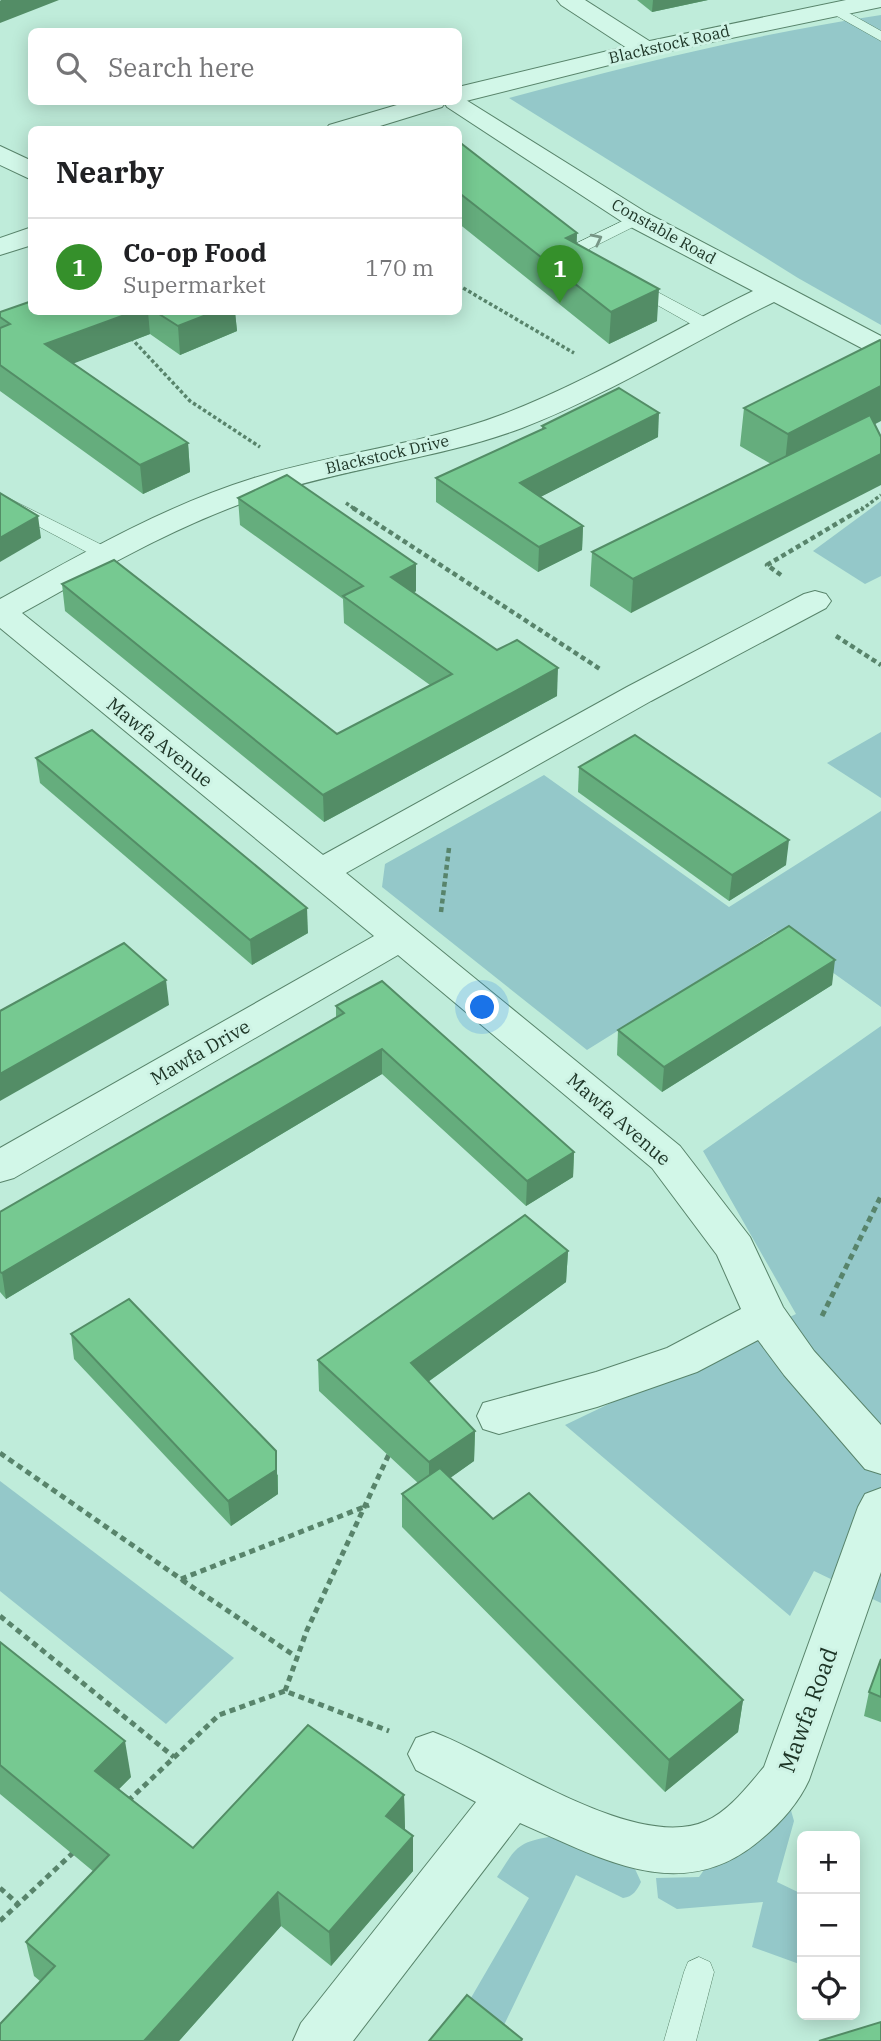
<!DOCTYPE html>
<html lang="en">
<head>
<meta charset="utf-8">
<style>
	:root { --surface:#fff; --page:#f6f6f6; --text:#202124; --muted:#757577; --line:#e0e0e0; --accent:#35902b }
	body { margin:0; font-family:"IBM Plex Serif",serif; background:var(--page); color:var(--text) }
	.controls { position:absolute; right:21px; bottom:21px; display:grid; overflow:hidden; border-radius:10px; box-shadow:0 4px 18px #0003 }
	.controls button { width:63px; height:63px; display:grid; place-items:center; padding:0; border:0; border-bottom:2px solid var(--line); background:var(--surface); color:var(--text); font:35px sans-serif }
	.you { position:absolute; left:483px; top:1008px; width:24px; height:24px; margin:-18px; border:5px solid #fff; border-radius:50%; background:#1a73e8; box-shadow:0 0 0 10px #1a73e833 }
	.badge { display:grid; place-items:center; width:46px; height:46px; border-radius:50%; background:var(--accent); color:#fff; font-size:23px; font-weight:700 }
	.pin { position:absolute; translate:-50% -58px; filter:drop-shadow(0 2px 4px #0008) }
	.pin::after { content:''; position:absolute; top:37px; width:24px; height:21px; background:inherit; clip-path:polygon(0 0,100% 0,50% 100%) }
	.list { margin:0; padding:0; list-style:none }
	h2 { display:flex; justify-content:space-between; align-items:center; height:91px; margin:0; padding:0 28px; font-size:30px }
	h2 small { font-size:23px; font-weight:400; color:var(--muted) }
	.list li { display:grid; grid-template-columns:46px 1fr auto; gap:21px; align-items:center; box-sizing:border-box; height:98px; padding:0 28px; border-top:2px solid var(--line) }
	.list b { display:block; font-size:26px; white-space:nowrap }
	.list p { margin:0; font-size:23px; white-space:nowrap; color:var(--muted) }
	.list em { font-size:23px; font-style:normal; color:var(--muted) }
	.icon { flex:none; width:38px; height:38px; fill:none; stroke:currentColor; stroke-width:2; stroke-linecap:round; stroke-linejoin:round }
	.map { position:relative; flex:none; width:881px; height:2041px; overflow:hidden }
	.search { position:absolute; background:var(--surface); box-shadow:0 4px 18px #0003; left:28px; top:28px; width:434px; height:77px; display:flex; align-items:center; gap:18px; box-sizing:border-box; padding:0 24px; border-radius:10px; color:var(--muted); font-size:26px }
	.panel { position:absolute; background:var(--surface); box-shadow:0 4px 18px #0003; left:28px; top:126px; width:434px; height:189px; border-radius:10px }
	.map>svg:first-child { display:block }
</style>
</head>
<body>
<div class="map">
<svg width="881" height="2041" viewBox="0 0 881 2041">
	<rect width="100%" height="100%" fill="#bfecda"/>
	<g fill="#94c8c9">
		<path d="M881,15V325L798,278L509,98C632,65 755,34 881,15Z"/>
		<polygon points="881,501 881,576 865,584 813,551"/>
		<polygon points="881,732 881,798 827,763"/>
		<polygon points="544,775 729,907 881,811 881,1007 776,932 587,1050 382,887 385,864"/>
		<polygon points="881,1026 881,1603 814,1571 790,1616 565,1425 796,1314 703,1151"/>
		<polygon points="0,1481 234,1658 166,1724 0,1591"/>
		<path d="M790,1807L794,1821L777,1882L802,1894V1965L752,1947L763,1902L677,1909L658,1898L656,1878L699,1877L704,1870C741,1862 765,1835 790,1807Z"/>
		<path d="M555,1836L635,1869L641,1882C637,1890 633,1897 623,1898L576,1875L504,2025L468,2003L529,1898L497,1877C517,1846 517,1842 555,1836Z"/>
	</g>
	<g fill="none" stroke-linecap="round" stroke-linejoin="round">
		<g stroke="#58846b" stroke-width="1">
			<g id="service">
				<polygon points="833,4 881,31 881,41 828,11 828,5"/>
				<polygon points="637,214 643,216 645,219 643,222 589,249 589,253 608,266 606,269 594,269 573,255 575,244"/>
				<polygon points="633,279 710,320 712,324 704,329 698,328 627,288 625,284 627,280"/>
				<polygon points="0,494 112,550 114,554 112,558 98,558 0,506"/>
				<polygon points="699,1957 710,1962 714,1972 696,2041 664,2041 684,1972 688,1962"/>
			</g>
		</g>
		<g stroke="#58846b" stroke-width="2">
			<g id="minor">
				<polygon points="557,0 585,0 654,44 657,49 654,54 645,56 636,54 561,5"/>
				<path d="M458,95L647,213L881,336V356L871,353L774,302C690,343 610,394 522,428C442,458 356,466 275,492C186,520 103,568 22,613L323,855L627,687L804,594L815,591L826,594L831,601L826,608L651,701L346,873L680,1146L750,1237L783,1307L814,1351L881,1425V1474L865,1469L784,1375L758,1340L697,1372L597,1407L499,1434L483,1429L477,1416L483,1403L596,1372L667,1348L741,1309L717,1255L652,1168L398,955L14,1178L0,1182V1148L374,936L0,628V599C81,554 164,506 254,478C335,453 421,445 501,415C588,382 669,332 753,291L627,225L447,107L444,102H458Z"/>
				<polygon points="0,146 32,161 32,180 0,165"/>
				<path d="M881,1488V1572L809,1780C797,1806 777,1827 754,1845C677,1905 597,1856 520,1823L353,2041H293L301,2023L476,1802L416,1770L408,1754L416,1738L433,1732C501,1757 635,1853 706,1821C729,1811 748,1786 764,1767L858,1507L865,1494Z"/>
			</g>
		</g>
		<g stroke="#58846b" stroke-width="2">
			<g id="tertiary">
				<polygon points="846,0 881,0 881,7 645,56 458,103 454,102 458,102 458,87 645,42"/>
				<polygon points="407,102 446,102 442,107 367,130 325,130 329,125"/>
				<polygon points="32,227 32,245 0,255 0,238"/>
			</g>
		</g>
		<g stroke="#58846b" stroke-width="3.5" stroke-dasharray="3.5 2.5" stroke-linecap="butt">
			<polyline points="458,285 574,353"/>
			<polyline points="131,338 190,401 260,447"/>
			<polyline points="346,503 356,510"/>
			<polyline points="861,510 881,495"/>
		</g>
		<g stroke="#58846b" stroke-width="4.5" stroke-dasharray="5 3.5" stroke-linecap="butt">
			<polyline points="353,508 600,669"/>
			<polyline points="781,575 767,565 863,508"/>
			<polyline points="836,636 881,665"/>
			<polyline points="441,912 449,848"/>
		</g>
		<g stroke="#58846b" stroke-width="5" stroke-dasharray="6 4.5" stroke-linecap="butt">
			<polyline points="822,1316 881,1196"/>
			<polyline points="0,1453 181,1579 369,1505"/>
			<polyline points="182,1580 295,1656"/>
			<polyline points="0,1616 174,1757"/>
			<polyline points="285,1691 307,1630 390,1452"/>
			<polyline points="128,1801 219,1715 285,1691 389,1731"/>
			<polyline points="0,1888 18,1904"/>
			<polyline points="0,1921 76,1850"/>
		</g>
		<use href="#service" fill="#d2f7e8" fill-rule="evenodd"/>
		<use href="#minor" fill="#d2f7e8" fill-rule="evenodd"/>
		<use href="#tertiary" fill="#d2f7e8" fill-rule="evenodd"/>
	</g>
	<g fill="#65ad7d">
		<polygon points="637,0 708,0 652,12"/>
		<polygon points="458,141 577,233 576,244 657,321 609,344 458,223"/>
		<polygon points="0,312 235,312 237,331 180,355 150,334 73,363 188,443 190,472 143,494 0,391"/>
		<polygon points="744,408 874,425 631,613 590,586 592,552 771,464 740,446"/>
		<polygon points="542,426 658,437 540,497 583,526 582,550 538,572 436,502 436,478 542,429"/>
		<polygon points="238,498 416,591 414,593 557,696 324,822 65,611 62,584 337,734 430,685 344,623 343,599 240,525"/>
		<polygon points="36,758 308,933 252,965 40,783"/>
		<polygon points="579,767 786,865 729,901 578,792"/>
		<polygon points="832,985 662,1092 617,1055 618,1030"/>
		<polygon points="336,1006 574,1152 573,1177 526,1206 382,1074 6,1299 0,1292 0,1212 336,1018"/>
		<polygon points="568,1251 566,1282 428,1382 475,1431 474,1461 450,1478 493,1519 743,1700 738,1732 665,1792 402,1527 402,1494 418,1483 319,1391 318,1360"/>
		<polygon points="71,1334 278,1475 278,1494 231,1526 74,1359"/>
		<polygon points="0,1642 131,1777 119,1789 193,1848 404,1795 405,1830 413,1836 413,1871 331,1966 281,1926 179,2041 0,2041 40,1981 34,1976 26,1942 94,1872 0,1794"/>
		<polygon points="881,1659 881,1722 864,1716 869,1692"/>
	</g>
	<g fill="#538d66">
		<polygon points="1,0 59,0 0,23 0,1"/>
		<polygon points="653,0 708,0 652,12"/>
		<polygon points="577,233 576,264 566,238"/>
		<polygon points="659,289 657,321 609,344 611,312"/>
		<polygon points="133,312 148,312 150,334 49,373 45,344"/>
		<polygon points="214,312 235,312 237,331 180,355 178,326"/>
		<polygon points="881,386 881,421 784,472 788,434"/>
		<polygon points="659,413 658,437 519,508 520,483"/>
		<polygon points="188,443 190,472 143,494 140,465"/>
		<polygon points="881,454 881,485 631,613 633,579"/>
		<polygon points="38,516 41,538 0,562 0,538"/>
		<polygon points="583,526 582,550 538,572 539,547"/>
		<polygon points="416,564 416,591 391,604 391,577"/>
		<polygon points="558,668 557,696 324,822 323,795"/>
		<polygon points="789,840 786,865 729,901 732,875"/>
		<polygon points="307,908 308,933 252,965 250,940"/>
		<polygon points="835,960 832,985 662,1092 664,1067"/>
		<polygon points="166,980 169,1005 0,1101 0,1074"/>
		<polygon points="382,1049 382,1074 6,1299 2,1273"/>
		<polygon points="574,1152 573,1177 526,1206 527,1181"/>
		<polygon points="568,1251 566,1282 411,1394 411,1363"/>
		<polygon points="475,1431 474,1461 429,1493 429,1462"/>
		<polygon points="276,1451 278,1494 231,1526 228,1501"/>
		<polygon points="743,1700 738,1732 665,1792 669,1760"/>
		<polygon points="125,1741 131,1777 102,1806 95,1771"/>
		<polygon points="404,1795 405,1830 386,1816"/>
		<polygon points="413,1836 413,1871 331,1966 329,1932"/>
		<polygon points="278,1892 281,1926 179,2041 144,2041"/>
	</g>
	<g fill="#76c991" stroke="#538d66" stroke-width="2">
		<polygon points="458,141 577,233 566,238 659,289 611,312 458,192"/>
		<polygon points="32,301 32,312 133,312 45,344 188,443 140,465 0,365 0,328 10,324 0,317 0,312"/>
		<polygon points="156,312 214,312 178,326"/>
		<polygon points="880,340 881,341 881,386 788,434 744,408"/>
		<polygon points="619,388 659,413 520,483 583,526 539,547 436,478 545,428 542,426"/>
		<polygon points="870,415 881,437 881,454 633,579 592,552"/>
		<polygon points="287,475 416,564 391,577 497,650 517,640 558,668 323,795 62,584 114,560 337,734 452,674 343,596 363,586 238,498"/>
		<polygon points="0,493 38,516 0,538"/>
		<polygon points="92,730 307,908 250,940 36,758"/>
		<polygon points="635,735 789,840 732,875 579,767"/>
		<polygon points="789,926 835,960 664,1067 618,1030"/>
		<polygon points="124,943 166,980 0,1074 0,1011"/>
		<polygon points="382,981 574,1152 527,1181 382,1049 2,1273 0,1272 0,1212 344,1013 336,1006"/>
		<polygon points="525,1215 568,1251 411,1363 475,1431 429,1462 318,1360"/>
		<polygon points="129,1299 276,1451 276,1470 228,1501 71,1334"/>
		<polygon points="440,1468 493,1519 529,1493 743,1700 669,1760 402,1494"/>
		<polygon points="0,1642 125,1741 95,1771 193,1848 308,1725 404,1795 386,1816 413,1836 329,1932 278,1892 144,2041 0,2041 0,2024 55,1966 26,1942 109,1855 0,1765"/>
		<polygon points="881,1659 881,1697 869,1692"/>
		<polygon points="467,1995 522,2039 521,2041 429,2041"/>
		<polygon points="881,2022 881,2041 819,2041"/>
	</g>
	<defs><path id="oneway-chevron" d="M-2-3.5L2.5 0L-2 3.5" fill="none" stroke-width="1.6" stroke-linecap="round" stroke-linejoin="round" transform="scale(1.75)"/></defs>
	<use stroke="#779686" href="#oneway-chevron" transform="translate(597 239) rotate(-27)"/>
	<g text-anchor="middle" stroke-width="6" stroke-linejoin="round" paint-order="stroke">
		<g font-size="16" fill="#1c3425" stroke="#cef3e5">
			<text transform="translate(669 44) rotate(-13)" y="6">Blackstock Road</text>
			<text transform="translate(664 231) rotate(29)" y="6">Constable Road</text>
			<text transform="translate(387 454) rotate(-13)" y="6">Blackstock Drive</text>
		</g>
		<g font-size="19" fill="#1c3425" stroke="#cef3e5">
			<text transform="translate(160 742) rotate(39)" y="7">Mawfa Avenue</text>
			<text transform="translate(200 1052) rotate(-30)" y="7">Mawfa Drive</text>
			<text transform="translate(619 1119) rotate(41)" y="7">Mawfa Avenue</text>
		</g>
		<g font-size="23" fill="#1c3425" stroke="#cef3e5">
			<text transform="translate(808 1710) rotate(-70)" y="8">Mawfa Road</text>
		</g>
	</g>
</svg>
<div class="controls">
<button>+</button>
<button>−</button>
<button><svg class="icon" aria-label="locate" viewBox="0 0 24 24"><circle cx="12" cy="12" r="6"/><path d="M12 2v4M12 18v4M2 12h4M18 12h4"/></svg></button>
</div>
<div class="you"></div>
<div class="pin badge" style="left:560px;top:303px">1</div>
<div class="search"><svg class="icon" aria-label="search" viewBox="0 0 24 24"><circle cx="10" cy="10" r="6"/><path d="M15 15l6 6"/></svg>Search here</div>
<section class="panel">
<h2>Nearby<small></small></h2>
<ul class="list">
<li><span class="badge">1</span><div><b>Co-op Food</b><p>Supermarket</p></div><em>170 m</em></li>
</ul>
</section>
</div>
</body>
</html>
